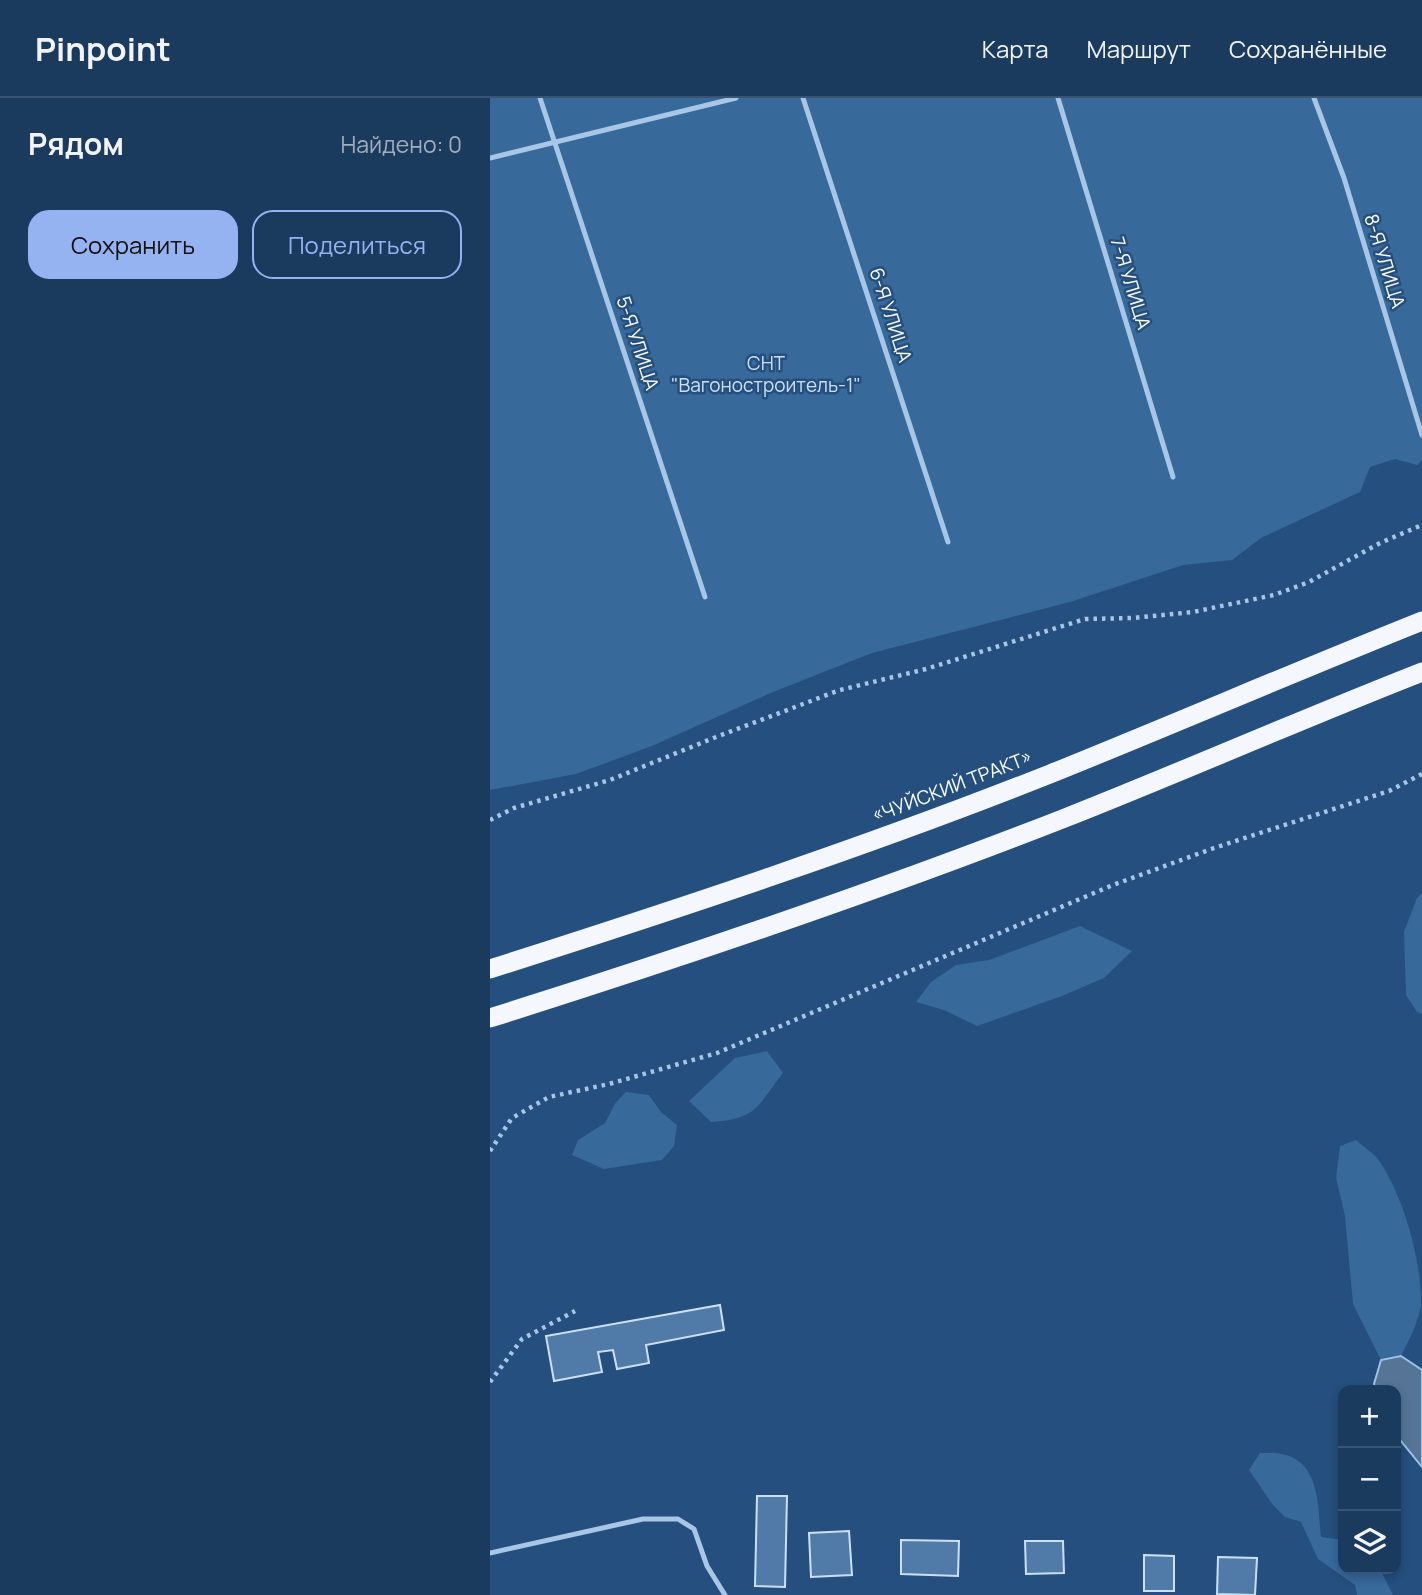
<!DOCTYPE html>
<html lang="ru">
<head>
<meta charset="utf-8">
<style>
	:root { --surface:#1b3b5e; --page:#284667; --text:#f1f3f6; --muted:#a0adbc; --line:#395573; --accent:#95b2f1 }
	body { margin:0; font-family:Manrope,sans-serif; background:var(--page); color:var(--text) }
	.controls { position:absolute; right:21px; bottom:21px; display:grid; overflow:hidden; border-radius:14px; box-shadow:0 4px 10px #0003 }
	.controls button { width:63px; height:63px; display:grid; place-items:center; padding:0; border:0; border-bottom:2px solid var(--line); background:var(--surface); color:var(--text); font:35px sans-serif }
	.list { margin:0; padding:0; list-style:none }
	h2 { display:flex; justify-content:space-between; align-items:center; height:91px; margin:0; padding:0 28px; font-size:30px }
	h2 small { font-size:23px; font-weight:400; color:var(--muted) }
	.actions { display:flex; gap:14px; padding:21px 28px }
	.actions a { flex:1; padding:16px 0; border:2px solid var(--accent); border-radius:21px; text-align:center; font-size:24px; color:var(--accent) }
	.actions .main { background:var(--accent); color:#111 }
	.icon { flex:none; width:38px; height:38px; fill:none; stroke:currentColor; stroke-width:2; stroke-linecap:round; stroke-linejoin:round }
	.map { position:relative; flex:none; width:932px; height:1497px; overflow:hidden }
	header { display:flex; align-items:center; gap:42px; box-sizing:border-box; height:98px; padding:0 35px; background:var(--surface); border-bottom:2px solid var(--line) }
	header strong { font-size:33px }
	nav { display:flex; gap:38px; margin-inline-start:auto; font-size:24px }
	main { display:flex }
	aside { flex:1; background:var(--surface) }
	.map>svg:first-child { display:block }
</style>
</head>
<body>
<header>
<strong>Pinpoint</strong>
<nav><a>Карта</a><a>Маршрут</a><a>Сохранённые</a></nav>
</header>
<main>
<aside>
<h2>Рядом<small>Найдено: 0</small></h2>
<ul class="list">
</ul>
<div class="actions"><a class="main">Сохранить</a><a>Поделиться</a></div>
</aside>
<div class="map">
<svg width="932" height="1497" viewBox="0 0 932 1497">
	<rect width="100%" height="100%" fill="#244f7e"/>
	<g fill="#37699b">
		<polygon points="0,0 932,0 932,362 927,367 905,361 880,369 870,394 771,440 742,462 693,467 580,504 382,555 283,594 162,648 86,676 0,692"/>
		<polygon points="932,795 932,916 927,914 916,897 914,834 927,800"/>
		<polygon points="590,828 642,853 614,880 572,898 487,928 454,912 426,904 441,884 466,867 499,862"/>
		<path d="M277,953L293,975C266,1010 267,1021 221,1024L199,1003L245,960Z"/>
		<polygon points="136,994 159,997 171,1014 187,1027 184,1048 172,1062 114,1071 82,1057 88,1042 115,1025 126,1004"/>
		<path d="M866,1042C874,1049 885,1056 890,1064C914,1100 932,1164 931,1208C928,1225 919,1242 911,1258L891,1262L863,1206L855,1118L846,1080L850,1048Z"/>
		<path d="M770,1355C777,1355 785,1354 792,1356C830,1363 828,1409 831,1439L853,1442V1471H890L903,1497H867L865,1487L828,1461L811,1424L795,1419L782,1406L759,1372Z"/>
	</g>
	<polygon fill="#557496" stroke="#9dc2e7" stroke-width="2" points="911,1258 932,1272 932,1369 906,1337 906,1292 886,1292 884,1286 891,1262"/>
	<g fill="#507ba8" stroke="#cce0f5" stroke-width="2">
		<polygon points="230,1207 234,1232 156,1247 159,1265 127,1271 123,1252 108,1254 112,1274 64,1283 56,1238"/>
		<polygon points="267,1398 297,1398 295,1489 265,1488"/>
		<polygon points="359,1433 362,1477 321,1479 319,1435"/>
		<polygon points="411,1442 469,1443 468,1478 411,1476"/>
		<polygon points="535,1443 573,1443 574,1475 536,1476"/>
		<polygon points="654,1457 684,1458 684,1493 654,1493"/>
		<polygon points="728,1459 767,1460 765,1497 727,1496"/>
	</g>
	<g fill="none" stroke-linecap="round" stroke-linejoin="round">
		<g stroke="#a8c7e6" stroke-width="4.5" stroke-dasharray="3.5 5" stroke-linecap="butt">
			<polyline points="0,722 24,710 120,682 226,639 350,592 436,571 595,521 643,520 703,514 784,497 819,484 890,445 932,427"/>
			<polyline points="0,1053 22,1020 59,999 119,986 227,955 623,787 724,750 899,693 932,676"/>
			<polyline points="0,1284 32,1241 85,1213"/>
		</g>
		<g stroke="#a8c7e6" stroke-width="5">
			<polyline points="50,0 215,499"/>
			<polyline points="313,0 458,444"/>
			<polyline points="568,0 683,379"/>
			<polyline points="824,0 854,80 932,337"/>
			<polyline points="0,60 246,0"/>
			<polyline points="0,1455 153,1421 188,1421 204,1431 217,1468 235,1497"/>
		</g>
		<g stroke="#f4f8fe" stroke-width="19">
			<path d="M0,871C188,811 376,749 560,676C684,626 807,573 932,523"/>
			<path d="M0,920C194,859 386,794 575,720C694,673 812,621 932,574"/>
		</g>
	</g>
	<g text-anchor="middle" stroke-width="5" stroke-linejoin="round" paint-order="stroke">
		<g font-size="19" fill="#fff" stroke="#244f7e">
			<text transform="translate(895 163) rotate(73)" y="7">8-Я УЛИЦА</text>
			<text transform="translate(641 185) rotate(73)" y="7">7-Я УЛИЦА</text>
			<text transform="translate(401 217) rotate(72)" y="7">6-Я УЛИЦА</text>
			<text transform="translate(148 245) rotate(72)" y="7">5-Я УЛИЦА</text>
			<text transform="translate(462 688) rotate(-21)" y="7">«ЧУЙСКИЙ ТРАКТ»</text>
		</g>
		<g font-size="19" fill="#cce0f5" stroke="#244f7e">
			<text x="276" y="272">СНТ<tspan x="276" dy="22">"Вагоностроитель-1"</tspan></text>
		</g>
	</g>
</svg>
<div class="controls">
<button>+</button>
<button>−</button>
<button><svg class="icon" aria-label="layers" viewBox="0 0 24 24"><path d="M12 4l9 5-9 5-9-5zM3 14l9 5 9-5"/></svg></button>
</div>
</div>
</main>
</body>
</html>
